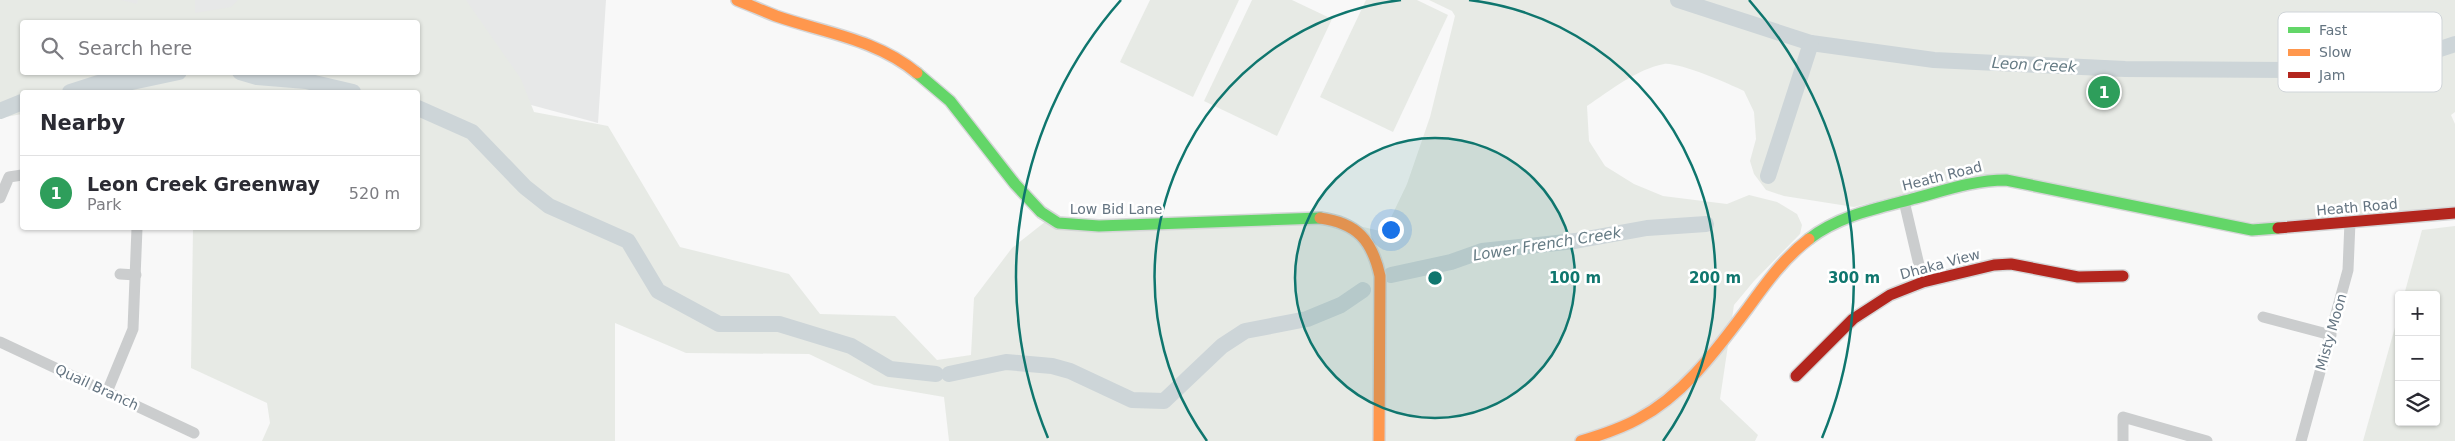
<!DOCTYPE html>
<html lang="en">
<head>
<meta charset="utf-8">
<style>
	:root { --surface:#fff; --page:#f2f2f3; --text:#2b2b33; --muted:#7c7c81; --line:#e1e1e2; --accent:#2563eb }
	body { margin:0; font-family:"DejaVu Sans",sans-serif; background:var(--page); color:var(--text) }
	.controls { position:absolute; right:15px; bottom:15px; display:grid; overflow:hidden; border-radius:5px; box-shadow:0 1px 4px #0004 }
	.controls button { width:45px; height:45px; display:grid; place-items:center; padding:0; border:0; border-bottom:1px solid var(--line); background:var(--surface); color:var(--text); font:25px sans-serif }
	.you { position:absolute; left:1390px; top:229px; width:18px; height:18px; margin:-12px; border:4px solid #fff; border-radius:50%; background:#1a73e8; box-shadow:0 0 0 8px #1a73e833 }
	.badge { display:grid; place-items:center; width:32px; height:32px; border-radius:50%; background:var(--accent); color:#fff; font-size:16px; font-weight:700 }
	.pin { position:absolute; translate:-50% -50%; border:2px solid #fff; box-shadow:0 1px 5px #0006 }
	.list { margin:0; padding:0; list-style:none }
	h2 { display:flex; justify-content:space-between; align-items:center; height:65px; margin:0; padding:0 20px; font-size:21px }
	h2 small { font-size:16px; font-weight:400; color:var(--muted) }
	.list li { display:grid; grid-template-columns:32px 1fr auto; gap:15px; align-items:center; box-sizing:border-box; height:75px; padding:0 20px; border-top:1px solid var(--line) }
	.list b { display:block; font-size:19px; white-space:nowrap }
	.list p { margin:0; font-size:16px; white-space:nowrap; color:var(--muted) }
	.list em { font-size:16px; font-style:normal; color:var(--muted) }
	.icon { flex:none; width:28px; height:28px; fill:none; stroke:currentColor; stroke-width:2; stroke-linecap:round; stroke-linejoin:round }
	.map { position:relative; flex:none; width:2455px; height:441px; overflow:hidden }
	.search { position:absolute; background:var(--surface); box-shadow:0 1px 4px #0004; left:20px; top:20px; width:400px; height:55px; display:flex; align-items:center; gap:12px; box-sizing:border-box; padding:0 18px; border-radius:5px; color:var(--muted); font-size:19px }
	.panel { position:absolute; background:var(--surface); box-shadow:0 1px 4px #0004; left:20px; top:90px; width:400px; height:140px; border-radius:5px }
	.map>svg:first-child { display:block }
</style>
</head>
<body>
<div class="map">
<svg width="2455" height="441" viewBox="0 0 2455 441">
	<rect width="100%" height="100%" fill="#f8f8f8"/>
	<polygon fill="#e7e8e8" points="0,0 606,0 598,123 413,73 418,72 418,22 22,22"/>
	<g fill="#e7eae5" fill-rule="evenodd">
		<path d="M0,0H121L137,4L138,0H195V13L231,7L238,0H466L521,79L534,112L608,126L680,247L789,274L820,314L895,316L937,360L971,355L974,298L1012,248L1050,218L1058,223L1326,218L1384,232L1407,184L1430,117L1455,16L1452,11L1429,0H2455V112L2451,115L2455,124V208L2258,223L2236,222L2016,177L1939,185L1854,207L1784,196L1766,190L1754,174L1750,161L1756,139L1754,112L1744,91C1729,84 1679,62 1664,64C1635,70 1611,90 1587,106L1589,141L1605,166L1634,184L1663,196L1727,204L1749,195L1777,202L1797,214L1802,225L1800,234L1754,281L1734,305L1720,399L1758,435L1755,441H949L944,397L874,385L809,354L686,353L615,323V441H262L270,423L267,403L191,368L193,228H418V92H22V114L0,118ZM22,22H418V72H22Z"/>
		<polygon points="1150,0 1239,0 1193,97 1120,62"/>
		<polygon points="1252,0 1292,0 1332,19 1277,136 1204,101"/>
		<polygon points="1366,0 1417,0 1448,15 1393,132 1320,97"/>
		<polygon points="2455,226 2455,441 2363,441 2399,313 2399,422 2436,422 2436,295 2404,295 2422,230"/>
	</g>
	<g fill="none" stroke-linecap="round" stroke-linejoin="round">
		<g stroke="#cdd5d8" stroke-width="16">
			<polyline points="1678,0 1811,43 1934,60 2125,69 2309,70 2428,53 2455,44"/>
			<polyline points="240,72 257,77 306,81 353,92"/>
			<polyline points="70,92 98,83 132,82 179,72"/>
			<polyline points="418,108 472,132 525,187 549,206 628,241 658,291 719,324 779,324 851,346 890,369 936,374"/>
			<polyline points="0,111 22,102"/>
			<polyline points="1768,176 1811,43"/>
			<polyline points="1391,275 1451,262 1482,251 1575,241 1647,228 1706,224"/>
			<polyline points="949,374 1006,362 1052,366 1070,371 1132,400 1164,401 1222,346 1245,331 1307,319 1341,305 1363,290"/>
		</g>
		<g stroke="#d5d6d7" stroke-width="14">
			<g id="fast">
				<polyline points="917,73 950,101 1015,184 1041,212 1058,223 1099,226 1320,218"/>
				<path d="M1809,239C1840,215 1879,208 1916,198C1946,190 1974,180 2006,180L2252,230L2278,228"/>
			</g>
		</g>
		<g stroke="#d5d6d7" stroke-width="14">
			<g id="slow">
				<path d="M737,0C750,5 763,11 776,16C825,33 876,39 917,73"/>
				<path d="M1320,218C1357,223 1372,240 1380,276L1379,441"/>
				<path d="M1581,441C1601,435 1620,429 1638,419C1685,394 1717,349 1748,308C1766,283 1784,258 1809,239"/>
			</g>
		</g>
		<g stroke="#d5d6d7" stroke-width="14">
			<g id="jam">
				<polyline points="2278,228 2455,213"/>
				<polyline points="1796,376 1853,319 1890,295 1923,282 1994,265 2011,264 2078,277 2123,276"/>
			</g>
		</g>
		<g stroke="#cbcdce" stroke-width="11">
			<polyline points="0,198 9,177 22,175"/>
			<polyline points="1904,201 1923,282"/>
			<polyline points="120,274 136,275"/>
			<polyline points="2263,317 2331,335"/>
			<polyline points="0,342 194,433"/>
			<polyline points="107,392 133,329 137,228"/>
			<polyline points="2123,441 2123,417 2207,441"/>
			<polyline points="2301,441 2348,270 2350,222"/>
		</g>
		<use href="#fast" stroke="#63d668" stroke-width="11"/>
		<use href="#slow" stroke="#ff974d" stroke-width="11"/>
		<use href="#jam" stroke="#b3261e" stroke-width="11"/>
	</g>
	<circle cx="1435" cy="278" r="140" fill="#0f766e" fill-opacity=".12"/>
	<g fill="none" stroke="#0f766e" stroke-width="2.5">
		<circle cx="1435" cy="278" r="140"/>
		<path d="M1207 441A280 280 0 0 1 1401 0M1469 0A280 280 0 0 1 1663 441"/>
		<path d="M1048 438A419 419 0 0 1 1121 0M1749 0A419 419 0 0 1 1822 438"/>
	</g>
	<g text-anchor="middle" stroke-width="5" stroke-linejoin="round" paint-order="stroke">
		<g font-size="14" fill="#647481" stroke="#fff">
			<text transform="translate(1942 176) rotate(-14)" y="5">Heath Road</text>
			<text transform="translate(2357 207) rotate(-5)" y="5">Heath Road</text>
			<text x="1116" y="214">Low Bid Lane</text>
			<text transform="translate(1940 264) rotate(-15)" y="5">Dhaka View</text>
			<text transform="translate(2331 332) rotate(-74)" y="5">Misty Moon</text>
			<text transform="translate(97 387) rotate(25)" y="5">Quail Branch</text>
		</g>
		<g font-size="15" font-style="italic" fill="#647a83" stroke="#fff">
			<text transform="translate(2034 65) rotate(3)" y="5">Leon Creek</text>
			<text transform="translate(1547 244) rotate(-9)" y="5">Lower French Creek</text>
		</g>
	</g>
	<rect x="2278" y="12" width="164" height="80" rx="8" fill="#fff" stroke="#d0d5d9" stroke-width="1"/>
	<rect x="2288" y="27" width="22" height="6" fill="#63d668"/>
	<rect x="2288" y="49" width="22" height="7" fill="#ff974d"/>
	<rect x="2288" y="72" width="22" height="6" fill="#b3261e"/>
	<g font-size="14" fill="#647481">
		<text x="2319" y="35">Fast</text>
		<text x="2319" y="57">Slow</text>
		<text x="2319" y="80">Jam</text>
	</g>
	<circle cx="1435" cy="278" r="8" fill="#0f766e" stroke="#fff" stroke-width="2.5"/>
	<g font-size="15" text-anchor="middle" font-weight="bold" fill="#0f766e" stroke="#fff" stroke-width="5" stroke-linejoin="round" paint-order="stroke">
		<text x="1575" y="283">100 m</text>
		<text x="1715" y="283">200 m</text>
		<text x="1854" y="283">300 m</text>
	</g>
</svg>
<div class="controls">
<button>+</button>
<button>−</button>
<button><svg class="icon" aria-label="layers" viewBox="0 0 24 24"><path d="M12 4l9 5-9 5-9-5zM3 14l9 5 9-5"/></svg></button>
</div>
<div class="you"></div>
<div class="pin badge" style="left:2104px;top:92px;background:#2e9e5b">1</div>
<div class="search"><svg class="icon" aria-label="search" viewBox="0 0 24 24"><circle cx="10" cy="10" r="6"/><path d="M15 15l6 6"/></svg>Search here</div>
<section class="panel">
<h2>Nearby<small></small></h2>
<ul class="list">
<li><span class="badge" style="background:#2e9e5b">1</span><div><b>Leon Creek Greenway</b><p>Park</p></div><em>520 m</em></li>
</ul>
</section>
</div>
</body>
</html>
